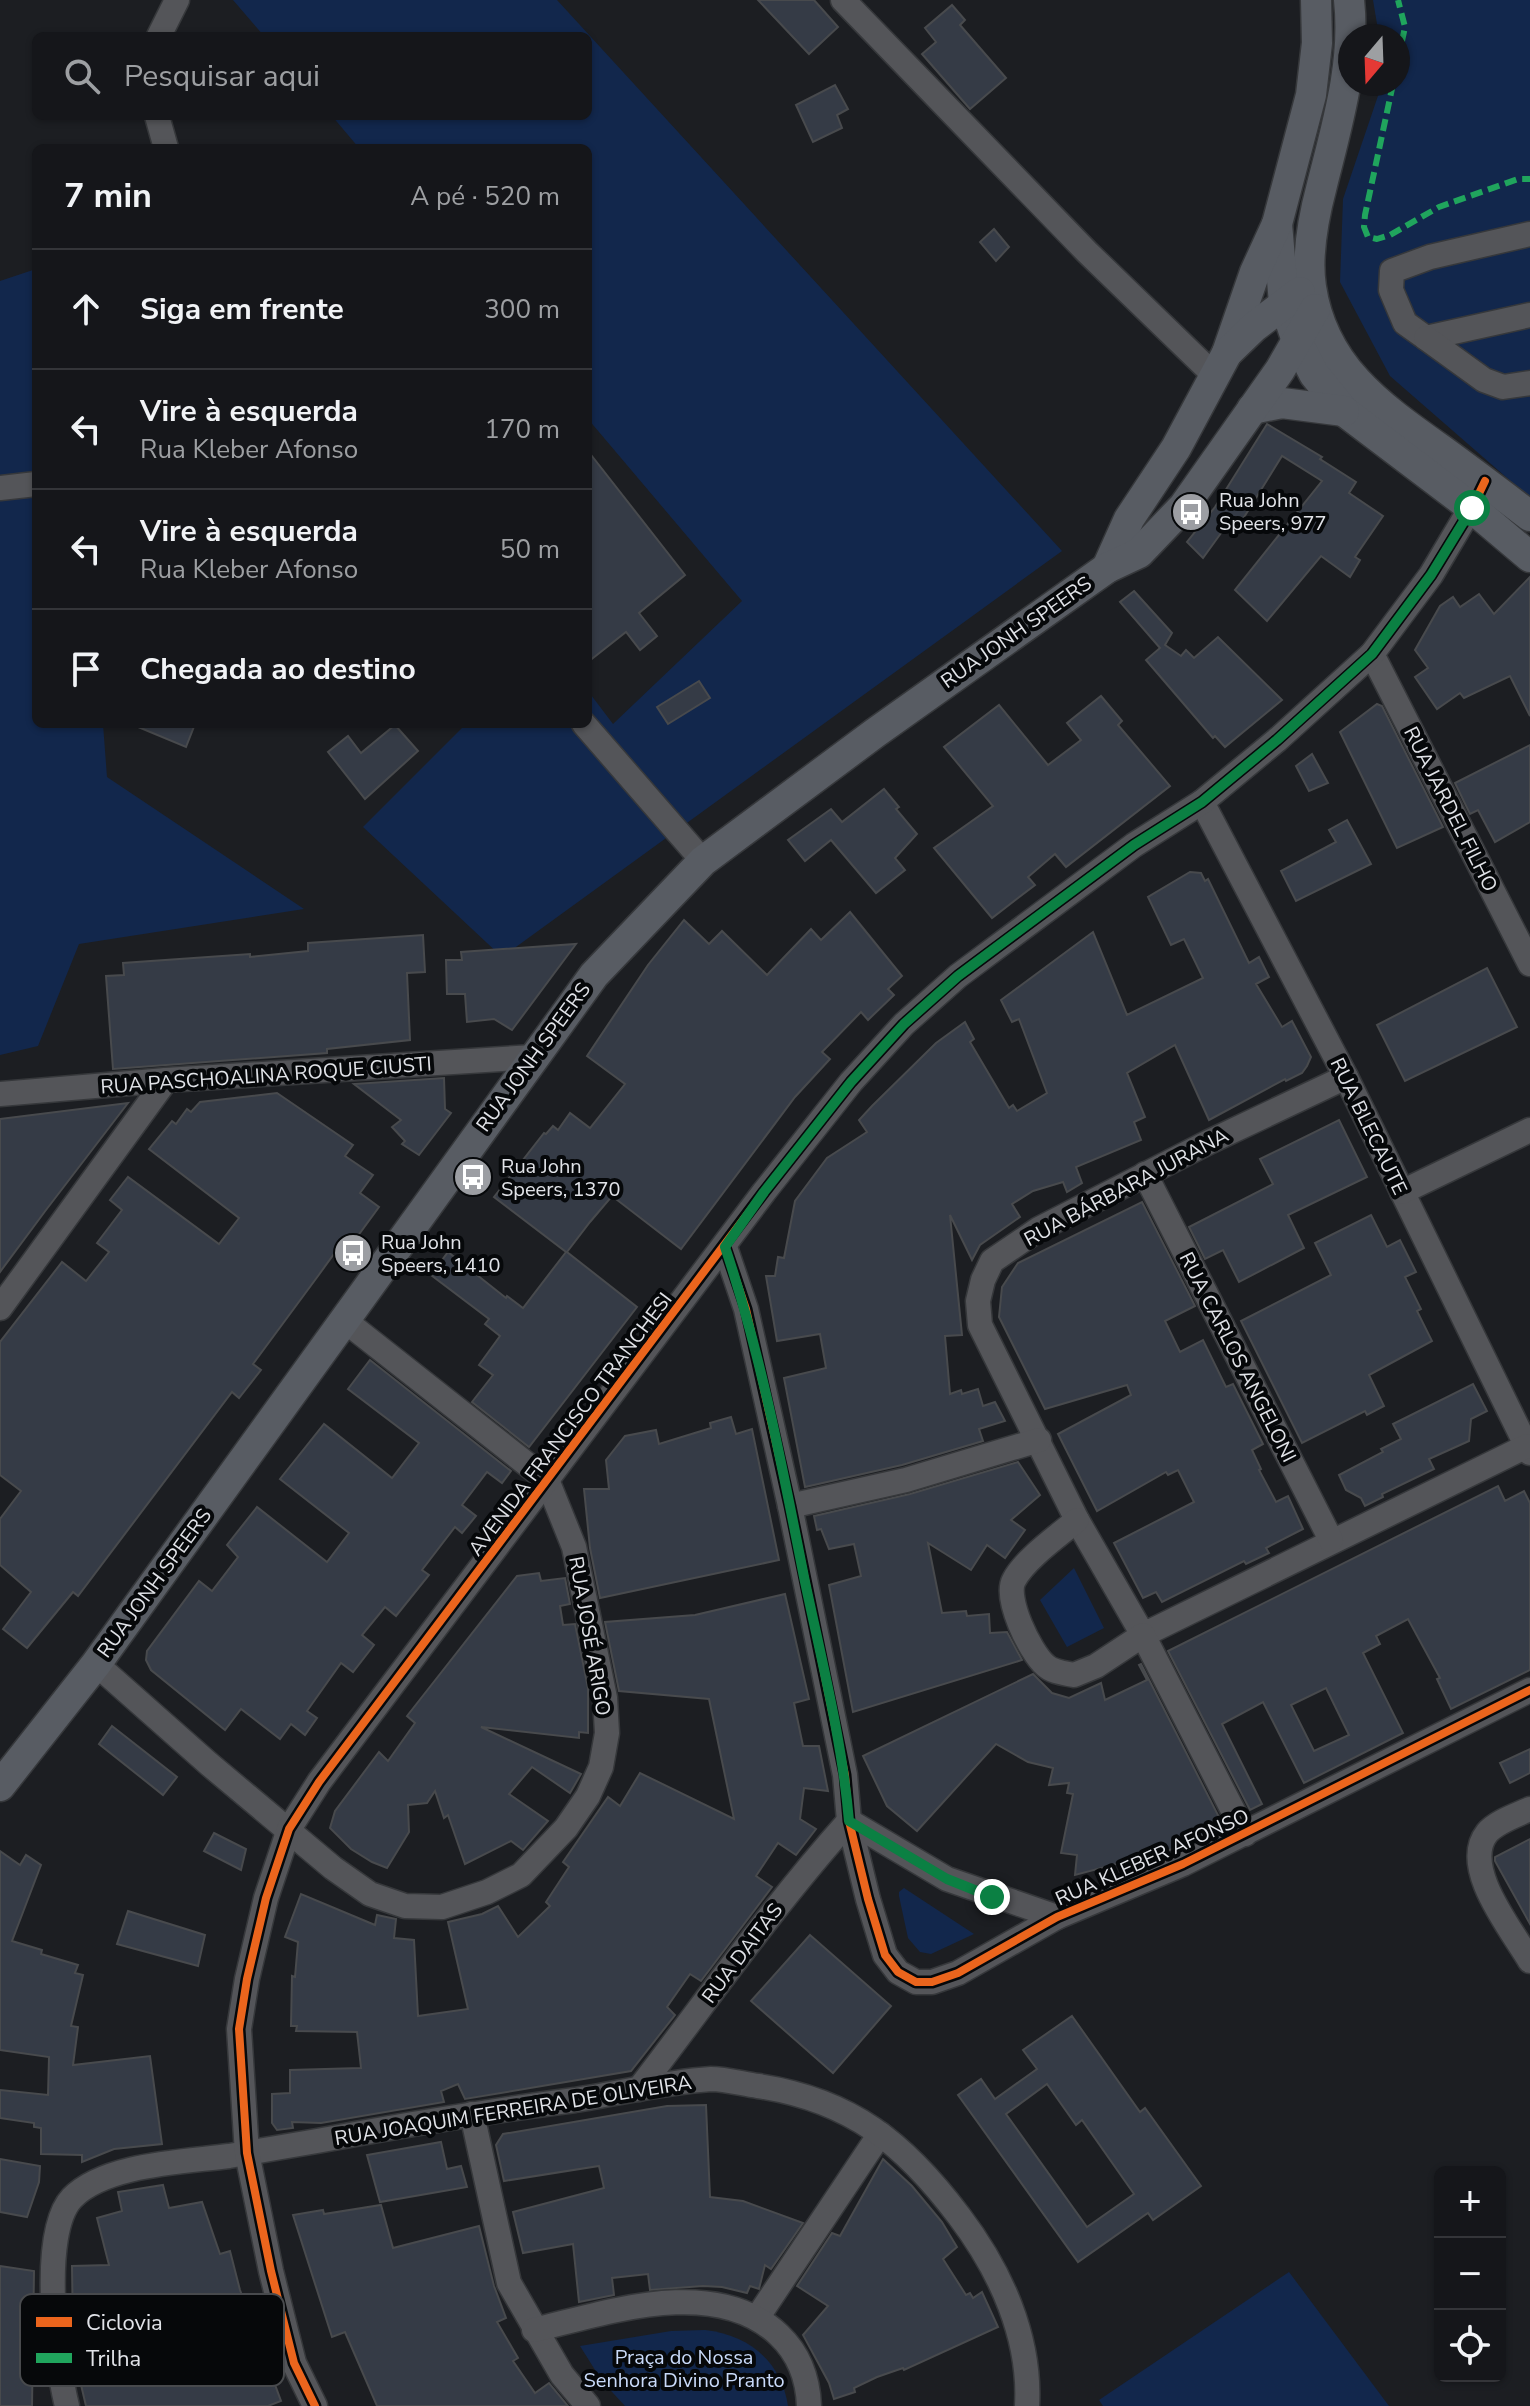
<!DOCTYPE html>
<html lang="pt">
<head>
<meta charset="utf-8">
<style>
	:root { --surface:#15161a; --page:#1e1f23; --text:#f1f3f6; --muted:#9d9fa2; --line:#343539 }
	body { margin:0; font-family:"Nunito Sans",sans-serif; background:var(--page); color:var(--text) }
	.controls { position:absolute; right:24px; bottom:24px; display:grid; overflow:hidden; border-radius:12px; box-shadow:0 2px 6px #0004 }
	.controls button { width:72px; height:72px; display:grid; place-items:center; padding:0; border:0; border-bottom:2px solid var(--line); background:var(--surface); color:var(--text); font:40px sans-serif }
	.compass { position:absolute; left:1338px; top:24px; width:72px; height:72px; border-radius:50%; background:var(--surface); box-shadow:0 2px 6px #0004; rotate:199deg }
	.stop { position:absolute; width:24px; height:24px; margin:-18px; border:6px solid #0b8043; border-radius:50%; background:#fff }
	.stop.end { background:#0b8043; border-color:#fff; box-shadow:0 2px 8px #0008 }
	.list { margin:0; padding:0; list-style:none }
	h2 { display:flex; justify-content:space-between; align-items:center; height:104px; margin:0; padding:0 32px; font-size:34px }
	h2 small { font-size:26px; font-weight:400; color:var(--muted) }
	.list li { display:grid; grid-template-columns:52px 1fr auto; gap:24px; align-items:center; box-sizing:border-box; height:120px; padding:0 32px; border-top:2px solid var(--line) }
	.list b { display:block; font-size:30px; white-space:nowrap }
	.list p { margin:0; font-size:26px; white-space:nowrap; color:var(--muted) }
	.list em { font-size:26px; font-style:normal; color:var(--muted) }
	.icon { flex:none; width:44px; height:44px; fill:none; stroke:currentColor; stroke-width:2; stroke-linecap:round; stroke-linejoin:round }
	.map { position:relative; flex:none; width:1530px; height:2406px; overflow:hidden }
	.search { position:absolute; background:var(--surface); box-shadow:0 2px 6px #0004; left:32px; top:32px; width:560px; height:88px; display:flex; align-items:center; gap:20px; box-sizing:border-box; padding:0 28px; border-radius:12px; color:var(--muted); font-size:30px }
	.panel { position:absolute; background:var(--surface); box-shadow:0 2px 6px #0004; left:32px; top:144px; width:560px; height:584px; border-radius:12px }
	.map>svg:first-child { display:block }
</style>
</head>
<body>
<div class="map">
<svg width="1530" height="2406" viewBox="0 0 1530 2406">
	<rect width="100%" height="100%" fill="#1c1e22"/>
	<g fill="#12274c">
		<polygon points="233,0 557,0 1062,551 502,957 363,827 466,724 588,724 588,691 613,724 742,601 588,419 588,148 359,148 332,116 588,116 588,36 264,36"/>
		<polygon points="1373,0 1530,0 1530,498 1390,376 1340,282 1343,199 1382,84 1398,84 1398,36 1379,36"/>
		<polygon points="36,269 36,724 103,724 107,777 304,909 79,944 38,1046 0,1055 0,281"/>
		<polygon points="1074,1568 1104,1628 1067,1647 1040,1600"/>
		<polygon points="904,1888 974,1934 931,1954 920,1952 908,1938 899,1896 899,1892"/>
		<polygon points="1289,2272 1389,2406 1103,2406 1099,2400"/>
		<path d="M705,2330C749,2335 781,2361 788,2406H625L602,2381L580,2346L671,2331Z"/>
	</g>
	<g fill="#353b46" stroke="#484a4d" stroke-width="2" fill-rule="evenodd">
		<polygon points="758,0 814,0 838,27 809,54"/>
		<polygon points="952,5 965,20 960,25 1006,78 970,109 922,54 936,42 925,28"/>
		<polygon points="835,85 848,109 837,115 842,128 813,142 796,105"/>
		<polygon points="994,229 1009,247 996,261 980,242"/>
		<polygon points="1267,424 1322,457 1320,459 1356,482 1349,493 1383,516 1355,557 1360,560 1350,577 1321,556 1267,621 1235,590 1322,481 1282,456 1233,535 1224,529 1203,558 1187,542 1215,507"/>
		<polygon points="588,451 685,575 639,613 657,636 640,650 626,632 588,662"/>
		<polygon points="1530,577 1530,716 1510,676 1464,698 1460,693 1437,709 1415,677 1428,668 1415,650 1440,606 1453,597 1460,607 1479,594 1494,614"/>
		<polygon points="1134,591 1172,633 1165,645 1181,656 1186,650 1194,658 1218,637 1282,700 1225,747 1215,736 1213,738 1146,660 1160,648 1120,602"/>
		<polygon points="699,681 710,698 668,724 657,707"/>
		<polygon points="1101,696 1122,721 1118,725 1170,786 1066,867 1055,854 1028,877 1035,885 992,918 934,848 993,806 944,747 999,705 1048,765 1081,740 1067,723"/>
		<polygon points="1377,704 1382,706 1443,827 1397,848 1340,732"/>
		<polygon points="131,724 195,724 186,747"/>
		<polygon points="395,725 418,751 365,799 328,752 348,736 361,753"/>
		<polygon points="1530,745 1530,822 1495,842 1478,810 1470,814 1455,783"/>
		<polygon points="1312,754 1328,783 1309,791 1296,766"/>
		<polygon points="884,789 899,807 896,809 917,834 895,858 905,870 876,893 831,840 805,861 788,840 831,809 842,822"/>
		<polygon points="1347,820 1371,864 1296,901 1281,871 1336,842 1329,830"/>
		<polygon points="1190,872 1201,873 1205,881 1208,879 1249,963 1259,957 1269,977 1256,984 1282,1027 1292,1021 1311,1057 1307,1066 1302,1073 1286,1081 1285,1079 1209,1120 1175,1045 1127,1073 1145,1117 1134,1122 1141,1140 1076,1167 1082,1183 1067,1192 1063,1182 1033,1191 1012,1204 1020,1217 980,1245 972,1260 950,1215 962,1335 945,1336 950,1394 961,1390 962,1394 978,1389 983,1406 995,1402 1005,1421 979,1429 983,1441 902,1465 805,1487 784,1378 826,1368 820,1334 777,1341 766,1276 775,1276 778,1257 784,1258 795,1201 827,1158 867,1132 859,1120 872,1106 936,1043 965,1022 974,1039 970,1042 1009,1108 1013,1105 1017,1111 1047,1093 1019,1019 1012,1022 1001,1000 1093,932 1127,1015 1203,978 1184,939 1171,945 1148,897"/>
		<polygon points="850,912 902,976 888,989 894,995 868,1020 861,1012 822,1052 830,1059 795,1097 681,1249 612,1196 590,1222 567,1252 637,1307 529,1447 472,1402 493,1375 479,1365 500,1336 485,1324 489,1319 431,1275 448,1252 506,1298 507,1296 523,1308 566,1252 494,1197 544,1133 546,1134 553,1126 558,1130 570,1113 590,1128 625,1084 587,1056 648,965 684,920 709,944 722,931 767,975 811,929 821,940"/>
		<polygon points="423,935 425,972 407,973 410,1040 327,1049 327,1053 113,1069 106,976 124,975 123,963 250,954 250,957 308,951 308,943"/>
		<polygon points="576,944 512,1030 494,1019 467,1022 465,994 447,994 446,960 462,960 461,952"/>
		<polygon points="1487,968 1517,1027 1405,1081 1377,1025"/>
		<polygon points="444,1078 445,1109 451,1113 419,1155 402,1144 405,1141 392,1127 401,1120 354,1084"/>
		<polygon points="277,1093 353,1145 345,1156 373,1175 360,1193 379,1207 346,1252 339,1247 318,1276 253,1364 261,1370 239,1398 232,1392 78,1596 73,1592 27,1648 3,1629 31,1592 0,1565 0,1519 21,1491 0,1475 0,1342 62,1262 86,1281 109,1252 97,1243 122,1210 110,1200 128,1177 219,1244 239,1218 149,1149 172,1121 176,1124 187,1109 191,1112 200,1102"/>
		<polygon points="128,1103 46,1210 0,1272 0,1119"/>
		<polygon points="1339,1120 1367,1177 1288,1215 1304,1248 1239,1282 1223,1250 1205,1259 1189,1227 1273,1184 1260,1159"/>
		<polygon points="1142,1202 1195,1306 1165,1321 1180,1352 1203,1340 1226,1387 1233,1384 1263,1444 1252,1450 1261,1469 1259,1470 1276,1502 1288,1496 1303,1529 1266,1548 1269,1553 1246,1564 1244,1561 1162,1602 1156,1592 1143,1598 1114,1543 1194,1502 1178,1470 1168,1475 1166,1472 1097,1511 1058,1434 1131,1395 1127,1385 1045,1409 999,1317 1002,1287 1018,1263"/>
		<polygon points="1371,1215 1387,1247 1400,1240 1416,1272 1405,1277 1421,1309 1417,1311 1432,1341 1369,1375 1384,1406 1367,1415 1365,1411 1302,1443 1241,1321 1331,1275 1315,1243"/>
		<polygon points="370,1360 511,1471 502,1483 487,1472 462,1505 476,1516 462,1533 455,1527 422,1570 429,1575 396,1616 385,1607 362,1635 374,1645 353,1672 341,1663 307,1711 317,1718 305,1735 291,1724 280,1739 241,1709 225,1730 151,1670 146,1660 147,1651 199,1581 212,1591 238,1557 227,1545 257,1507 327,1562 349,1533 280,1479 324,1424 392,1478 419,1443 348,1389"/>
		<polygon points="1473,1384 1487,1411 1471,1419 1469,1441 1429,1459 1434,1469 1382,1494 1383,1497 1365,1506 1361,1498 1346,1490 1339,1475 1383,1452 1381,1449 1401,1439 1393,1424"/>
		<polygon points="731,1417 736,1434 752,1429 779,1560 600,1598 590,1548 584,1489 609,1489 606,1460 625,1436 656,1430 659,1444 711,1428 710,1423"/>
		<polygon points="1018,1462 1040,1495 1011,1520 1025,1530 1005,1558 987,1545 971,1570 928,1543 942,1613 966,1611 967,1616 989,1614 990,1633 1007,1632 1022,1660 853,1712 829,1585 861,1576 854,1544 829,1549 821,1529 817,1530 814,1516 910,1494"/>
		<path d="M1498,1486L1505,1501L1524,1491L1530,1503V1670L1451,1709L1437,1679L1440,1678L1408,1619L1376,1636L1380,1644L1363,1653L1403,1733L1304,1783L1263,1702L1222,1724L1262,1804L1250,1810L1168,1651ZM1326,1688L1349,1735L1314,1751L1291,1705Z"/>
		<polygon points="539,1573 541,1581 565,1578 570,1604 560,1606 563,1625 575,1624 588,1688 588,1733 579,1732 579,1738 481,1727 581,1774 570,1793 532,1767 509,1794 548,1821 523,1850 511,1841 465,1864 448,1815 444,1818 435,1791 427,1803 408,1805 409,1832 387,1868 372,1862 351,1849 330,1828 335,1811 379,1752 388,1761 415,1723 407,1716 517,1576"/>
		<polygon points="785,1594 809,1699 794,1703 803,1746 819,1746 828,1791 804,1788 800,1819 816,1829 796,1855 778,1843 756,1876 772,1887 701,1981 690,1974 667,2007 675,2015 631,2071 465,2099 458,2084 441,2091 444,2102 321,2123 292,2122 293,2128 277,2130 272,2123 272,2094 290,2093 290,2070 361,2068 357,2032 296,2031 297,2026 291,2026 292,1976 295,1977 298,1942 285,1937 301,1894 375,1925 377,1915 396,1919 394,1938 414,1940 418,2016 468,2009 448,1922 482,1914 498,1906 518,1937 550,1906 546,1902 569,1867 563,1862 608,1797 620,1806 640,1773 734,1819 709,1699 619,1691 605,1622 695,1615"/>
		<polygon points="1141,1664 1223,1825 1173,1849 1075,1875 1077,1855 1061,1853 1073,1794 1067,1793 1069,1783 1049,1785 1053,1768 1028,1762 996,1744 917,1831 887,1806 863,1756 1033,1674 1052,1693 1069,1698 1101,1683 1105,1700 1147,1680 1139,1665"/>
		<polygon points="112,1726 177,1777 163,1795 99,1744"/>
		<polygon points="1530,1749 1530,1773 1510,1783 1500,1763"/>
		<polygon points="214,1833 246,1849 241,1870 204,1851"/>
		<polygon points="1530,1839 1530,1924 1495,1861 1495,1857"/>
		<polygon points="0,1851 20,1865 26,1855 41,1865 12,1941 42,1950 41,1954 78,1965 75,1973 83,1975 71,2026 78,2027 73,2065 150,2056 162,2144 114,2149 82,2162 82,2155 41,2154 41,2128 34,2127 34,2123 0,2118 0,2090 48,2095 49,2057 0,2050"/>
		<polygon points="128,1911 205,1935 198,1966 117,1944"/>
		<polygon points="810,1935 891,2006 833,2073 751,2001"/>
		<path d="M1072,2016L1140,2112L1145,2108L1201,2186L1153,2220L1148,2213L1078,2262L958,2095L981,2079L995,2099L1037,2069L1023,2050ZM1047,2084L1076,2125L1082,2120L1134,2194L1087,2227L1006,2114Z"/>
		<polygon points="706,2105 710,2197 743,2201 803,2223 771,2269 765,2265 759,2289 750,2286 747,2293 722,2287 703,2286 650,2290 648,2274 612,2278 614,2295 579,2302 573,2244 523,2253 513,2212 604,2188 599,2166 504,2181 496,2145 503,2134 667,2106"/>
		<polygon points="441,2142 447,2169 461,2166 467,2187 380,2202 367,2155"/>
		<polygon points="0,2159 40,2166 39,2182 27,2217 0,2212"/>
		<polygon points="883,2159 912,2186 942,2222 957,2247 943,2259 966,2295 970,2293 973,2298 982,2292 998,2327 904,2370 903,2368 877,2377 854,2388 855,2392 834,2399 829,2383 803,2335 828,2306 797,2286 832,2233 840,2236"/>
		<polygon points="163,2185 169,2208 202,2202 220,2254 230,2251 240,2290 281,2401 268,2406 86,2406 78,2372 122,2361 111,2323 73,2331 72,2266 109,2265 97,2218 122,2211 118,2192"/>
		<polygon points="381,2205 393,2248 479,2226 494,2286 506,2318 497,2322 518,2358 513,2361 535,2393 549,2383 568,2406 377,2406 345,2332 332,2337 293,2215 323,2210 324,2214"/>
		<polygon points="0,2266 34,2271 32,2406 0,2406"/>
	</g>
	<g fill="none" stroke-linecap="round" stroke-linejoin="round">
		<g stroke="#36383b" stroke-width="27">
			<g id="minor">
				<polyline points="843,0 1087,252 1214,375"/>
				<polyline points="159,36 177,0"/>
				<polyline points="157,116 166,148"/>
				<polyline points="1530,234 1430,257 1392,271 1391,290 1405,323 1426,338 1530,315"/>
				<polyline points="1426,338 1484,380 1503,387 1530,383"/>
				<polyline points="0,488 36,484"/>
				<polyline points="1372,654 1530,964"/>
				<polyline points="584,724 703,861"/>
				<polyline points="1202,802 1346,1077 1530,1453"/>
				<polyline points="1346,1077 1209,1142 1039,1229 992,1261 983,1280 978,1301 980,1325 1077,1520 1143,1635 1527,1446"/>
				<polyline points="0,1094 166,1080 533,1057"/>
				<polyline points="1145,1174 1331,1540"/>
				<polyline points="1402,1192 1530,1130"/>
				<polyline points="725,1247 746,1309 790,1506 845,1775 849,1821 868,1899 885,1955 898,1972 916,1982 932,1982 958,1973 1057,1917 1183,1864 1530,1690"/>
				<polyline points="0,1308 166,1080"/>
				<polyline points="790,1506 906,1480 1039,1440"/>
				<path d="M1077,1520C1058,1536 1025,1559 1014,1580C1004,1598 1030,1652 1045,1665C1052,1672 1064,1673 1074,1675L1096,1666L1143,1635L1245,1834"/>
				<polyline points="96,1664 209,1764 333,1868 370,1894 405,1906 442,1907 487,1892 521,1875 566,1828 588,1796 601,1767 607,1733 605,1698 574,1547 547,1480 344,1320"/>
				<path d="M1530,1809C1517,1815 1496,1822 1487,1833C1460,1867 1512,1930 1530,1961"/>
				<polyline points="849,1821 947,1879 1057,1917"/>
				<path d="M639,2089C708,1999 773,1906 849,1821"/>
				<polyline points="472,2114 509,2283 562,2375 588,2406"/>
				<polyline points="757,2318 880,2134"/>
				<path d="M534,2330C609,2312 716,2275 779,2335C799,2354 808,2378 809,2406"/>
				<path d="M67,2406C56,2362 39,2233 72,2198C105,2164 184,2162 229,2156C258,2151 288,2146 317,2141C403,2125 489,2111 575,2100C620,2093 665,2082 711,2079C726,2079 743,2084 758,2086C851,2100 904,2143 959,2216C1000,2270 1031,2337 1027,2406"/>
				<polyline points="315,2406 294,2363 271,2271 247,2153 239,2029 247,1979 266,1898 289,1829 319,1782 764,1192 851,1082 904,1024 958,976 1134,845 1202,802 1277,740 1372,654 1431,575 1479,494"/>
			</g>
		</g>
		<g stroke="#36383b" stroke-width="33">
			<g id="major">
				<path d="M1349,0C1356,62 1337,125 1322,185C1314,215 1306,255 1311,287C1323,368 1381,407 1443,451C1472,472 1501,494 1530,516"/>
				<polyline points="1277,224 1284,303 1297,341 1314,374 1344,411 1472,508 1530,557"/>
				<polyline points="1227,353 1255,272 1277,224 1311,95 1317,43 1316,0"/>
				<polyline points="1252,409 1282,403 1344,411"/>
				<polyline points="1107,568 1129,519 1176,448 1227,353 1254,327 1300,292"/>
				<polyline points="0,1786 96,1664 594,975 703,861 875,733 1107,568 1139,553 1184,506 1280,370 1315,309"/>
			</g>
		</g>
		<use href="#minor" stroke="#545559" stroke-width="24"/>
		<use href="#major" stroke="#585c63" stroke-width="30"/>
		<g stroke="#20a55d" stroke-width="6" stroke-dasharray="12 6" stroke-linecap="butt">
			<polyline points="1398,60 1405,27 1398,0"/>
			<polyline points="1393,84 1365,215 1364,227 1368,237 1377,239 1390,235 1439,207 1518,179 1530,179"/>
		</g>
		<g stroke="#06080a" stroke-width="13">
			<g id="cycleway">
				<polyline points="725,1247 746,1309 790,1506 845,1775 849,1821 868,1899 885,1955 898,1972 916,1982 932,1982 958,1973 1057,1917 1183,1864 1530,1690"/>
				<polyline points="315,2406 294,2363 271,2271 247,2153 239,2029 247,1979 266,1898 289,1829 319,1782 764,1192 851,1082 904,1024 958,976 1134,845 1202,802 1277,740 1372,654 1431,575 1472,508 1485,481"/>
			</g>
		</g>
		<use href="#cycleway" stroke="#eb651d" stroke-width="8"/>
	</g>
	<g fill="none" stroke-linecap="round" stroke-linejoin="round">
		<path stroke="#0b8043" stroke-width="10" d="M992,1897L947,1879L849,1821C842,1739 821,1658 804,1577C782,1466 761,1354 725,1247L764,1192L851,1082L904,1024L958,976L1134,845L1202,802L1277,740L1372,654L1431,575L1472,508"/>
	</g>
	<defs>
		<g id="bus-disc" transform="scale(2)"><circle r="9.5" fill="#9c9ea3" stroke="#06080a"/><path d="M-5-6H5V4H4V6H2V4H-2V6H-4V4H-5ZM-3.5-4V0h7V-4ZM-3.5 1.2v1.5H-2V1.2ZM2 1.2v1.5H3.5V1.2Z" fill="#fff"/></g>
	</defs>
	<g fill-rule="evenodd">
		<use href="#bus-disc" x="1191" y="512"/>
		<use href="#bus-disc" x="473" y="1177"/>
		<use href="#bus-disc" x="353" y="1253"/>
	</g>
	<g text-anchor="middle" stroke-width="8" stroke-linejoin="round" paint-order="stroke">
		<g font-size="20" fill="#e1e3e8" stroke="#06080a" text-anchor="start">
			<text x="1219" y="507">Rua John<tspan x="1219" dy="23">Speers, 977</tspan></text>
			<text x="501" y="1173">Rua John<tspan x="501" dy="23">Speers, 1370</tspan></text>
			<text x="381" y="1249">Rua John<tspan x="381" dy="23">Speers, 1410</tspan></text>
		</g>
		<g font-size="20" fill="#e1e3e8" stroke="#06080a">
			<text transform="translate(1016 632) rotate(-35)" y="7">RUA JONH SPEERS</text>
			<text transform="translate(1451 809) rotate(63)" y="7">RUA JARDEL FILHO</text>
			<text transform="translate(533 1057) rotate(-54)" y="7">RUA JONH SPEERS</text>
			<text transform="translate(266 1075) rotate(-4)" y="7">RUA PASCHOALINA ROQUE CIUSTI</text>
			<text transform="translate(1369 1126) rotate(64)" y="7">RUA BLECAUTE</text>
			<text transform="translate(1126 1187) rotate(-28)" y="7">RUA BÁRBARA JURANA</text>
			<text transform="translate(1238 1357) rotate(63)" y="7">RUA CARLOS ANGELONI</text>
			<text transform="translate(570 1424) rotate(-53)" y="7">AVENIDA FRANCISCO TRANCHESI</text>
			<text transform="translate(154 1583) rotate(-54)" y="7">RUA JONH SPEERS</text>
			<text transform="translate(590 1636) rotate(80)" y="7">RUA JOSÉ ARIGO</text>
			<text transform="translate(1152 1857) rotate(-24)" y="7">RUA KLEBER AFONSO</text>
			<text transform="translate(742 1953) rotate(-53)" y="7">RUA DAITAS</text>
			<text transform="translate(513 2110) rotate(-9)" y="7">RUA JOAQUIM FERREIRA DE OLIVEIRA</text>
		</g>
		<g font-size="20" fill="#c9daf9" stroke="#06080a">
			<text x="684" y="2364">Praça do Nossa<tspan x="684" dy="23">Senhora Divino Pranto</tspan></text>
		</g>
	</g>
	<rect x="20" y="2294" width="264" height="92" rx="12" fill="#06080a" stroke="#484a4d" stroke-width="2"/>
	<rect x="36" y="2317" width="36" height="10" fill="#eb651d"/>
	<rect x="36" y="2353" width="36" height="10" fill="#20a55d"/>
	<g font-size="22" fill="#e1e3e8">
		<text x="86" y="2330">Ciclovia</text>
		<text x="86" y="2366">Trilha</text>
	</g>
</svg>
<div class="controls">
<button>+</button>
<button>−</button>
<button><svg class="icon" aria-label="locate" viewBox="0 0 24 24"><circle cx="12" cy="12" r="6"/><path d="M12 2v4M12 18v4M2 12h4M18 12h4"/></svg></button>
</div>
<svg class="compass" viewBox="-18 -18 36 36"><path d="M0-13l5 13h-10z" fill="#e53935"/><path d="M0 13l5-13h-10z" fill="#9d9fa2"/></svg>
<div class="stop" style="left:1472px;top:508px"></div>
<div class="stop end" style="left:992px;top:1897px"></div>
<div class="search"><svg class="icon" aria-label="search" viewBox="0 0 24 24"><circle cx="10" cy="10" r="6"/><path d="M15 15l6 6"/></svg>Pesquisar aqui</div>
<section class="panel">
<h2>7 min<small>A pé · 520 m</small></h2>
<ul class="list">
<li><svg class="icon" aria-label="ahead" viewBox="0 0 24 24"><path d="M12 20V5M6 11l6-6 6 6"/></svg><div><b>Siga em frente</b></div><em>300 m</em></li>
<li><svg class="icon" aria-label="left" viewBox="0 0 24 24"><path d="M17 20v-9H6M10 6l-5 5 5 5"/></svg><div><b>Vire à esquerda</b><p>Rua Kleber Afonso</p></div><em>170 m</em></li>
<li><svg class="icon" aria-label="left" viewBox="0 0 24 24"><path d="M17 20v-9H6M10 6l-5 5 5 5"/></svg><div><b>Vire à esquerda</b><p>Rua Kleber Afonso</p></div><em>50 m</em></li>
<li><svg class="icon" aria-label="arrive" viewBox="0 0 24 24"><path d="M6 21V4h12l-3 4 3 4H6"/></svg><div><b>Chegada ao destino</b></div></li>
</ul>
</section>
</div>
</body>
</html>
